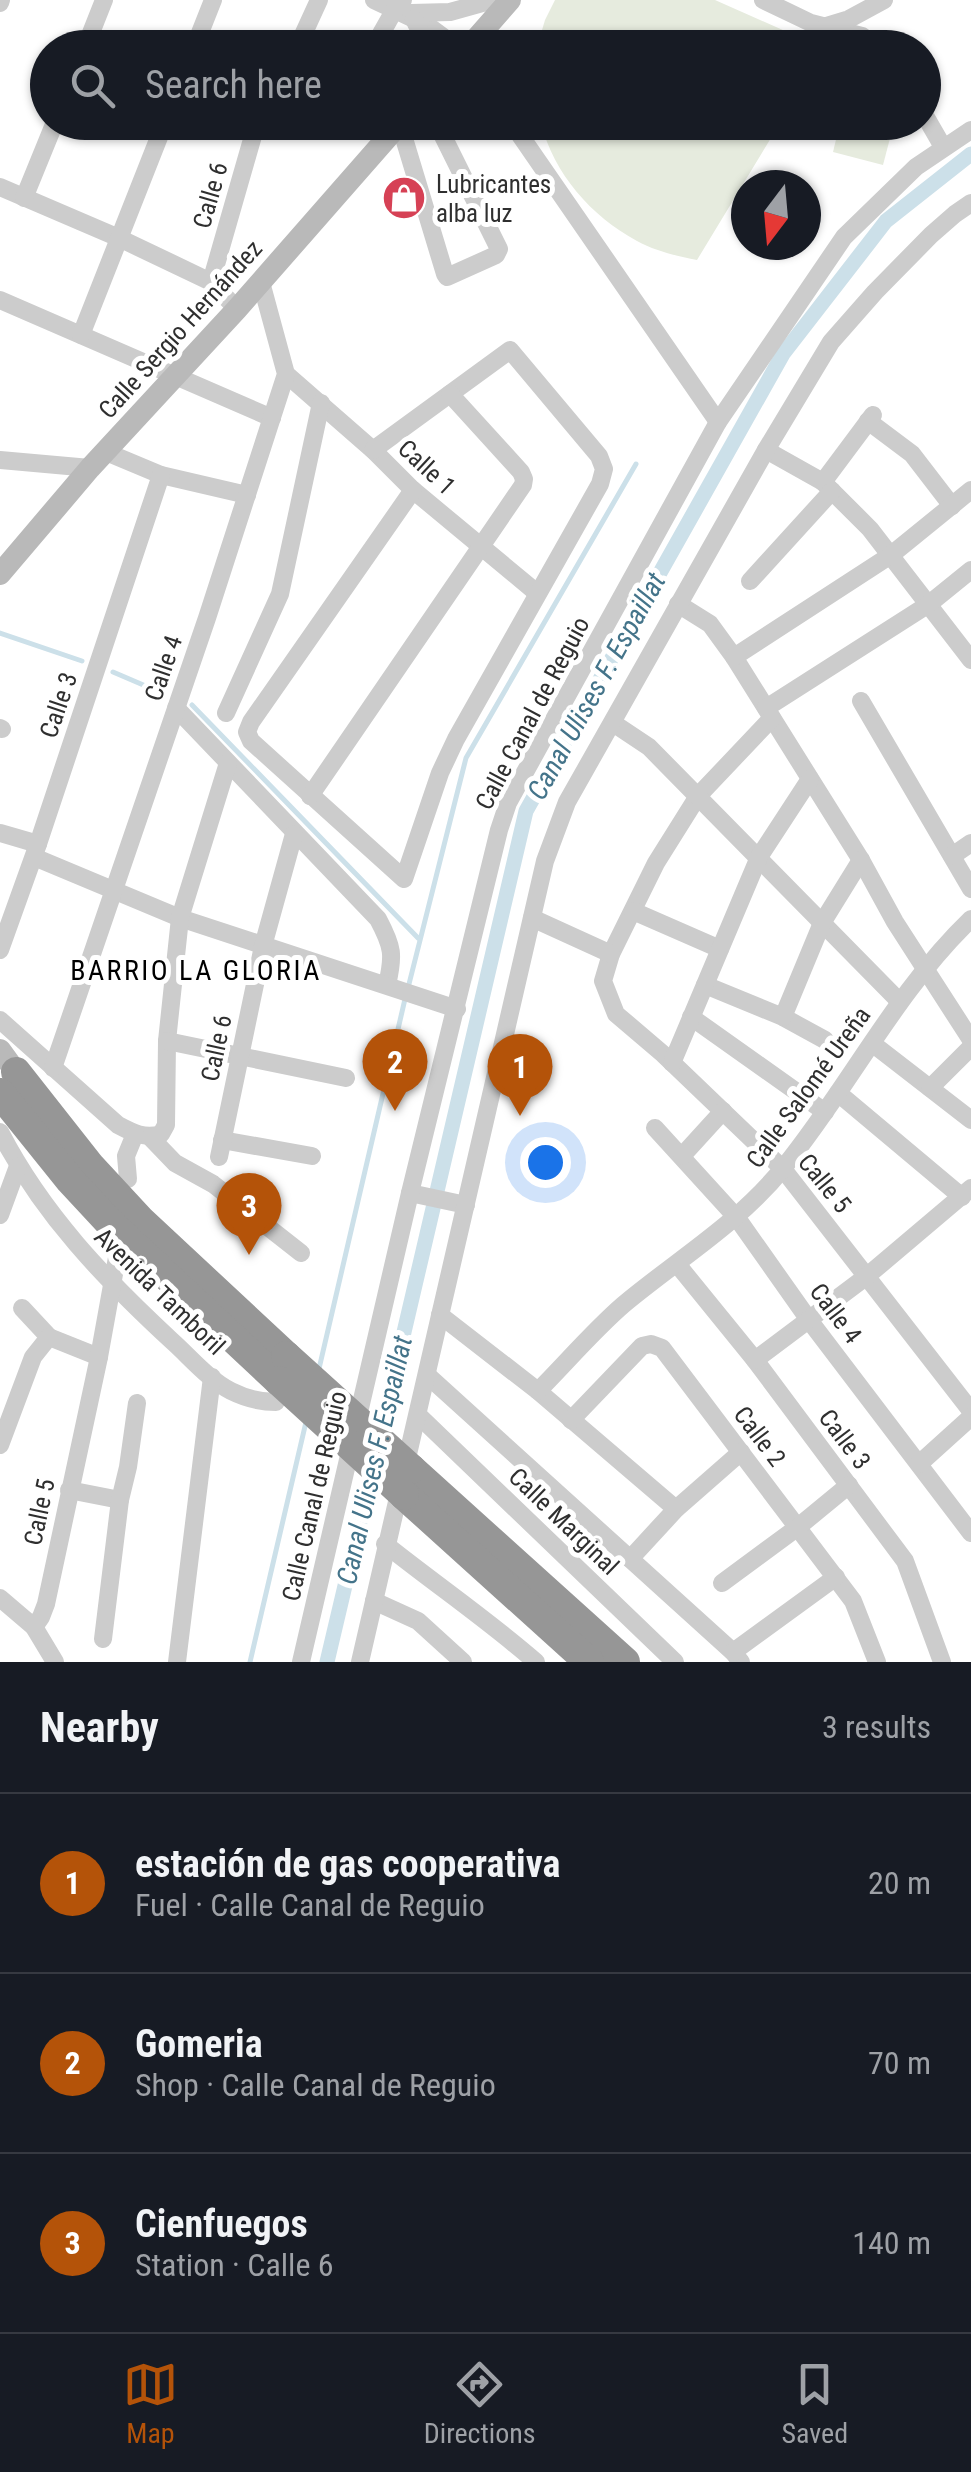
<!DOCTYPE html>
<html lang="en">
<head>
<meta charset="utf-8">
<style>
	:root { --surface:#171b24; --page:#20242c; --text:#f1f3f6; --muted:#9ea1a6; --line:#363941; --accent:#b45309 }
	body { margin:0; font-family:"Roboto Condensed",sans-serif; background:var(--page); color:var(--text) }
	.compass { position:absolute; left:731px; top:170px; width:90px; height:90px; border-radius:50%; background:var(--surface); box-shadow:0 2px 8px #0004; rotate:196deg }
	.you { position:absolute; left:545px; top:1162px; width:35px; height:35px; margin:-25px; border:8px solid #fff; border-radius:50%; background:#1a73e8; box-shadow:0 0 0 15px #1a73e833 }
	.badge { display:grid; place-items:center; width:65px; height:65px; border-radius:50%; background:var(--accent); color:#fff; font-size:32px; font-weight:700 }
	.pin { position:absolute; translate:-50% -82px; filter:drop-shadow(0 2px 5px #0008) }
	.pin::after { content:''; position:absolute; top:52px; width:35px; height:30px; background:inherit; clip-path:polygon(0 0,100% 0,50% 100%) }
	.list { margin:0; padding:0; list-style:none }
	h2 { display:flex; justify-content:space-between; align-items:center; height:130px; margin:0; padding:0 40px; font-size:42px }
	h2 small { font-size:32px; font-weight:400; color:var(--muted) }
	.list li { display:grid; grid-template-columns:65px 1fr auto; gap:30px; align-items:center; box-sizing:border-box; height:180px; padding:0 40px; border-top:2px solid var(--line) }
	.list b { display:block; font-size:38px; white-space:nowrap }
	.list p { margin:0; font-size:32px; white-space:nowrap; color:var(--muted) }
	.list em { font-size:32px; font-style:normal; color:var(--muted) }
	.icon { flex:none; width:55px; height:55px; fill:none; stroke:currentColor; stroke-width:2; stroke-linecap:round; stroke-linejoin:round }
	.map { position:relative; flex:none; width:971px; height:1662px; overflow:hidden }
	.search { position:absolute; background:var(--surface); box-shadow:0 2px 8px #0004; left:30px; right:30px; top:30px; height:110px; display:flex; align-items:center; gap:25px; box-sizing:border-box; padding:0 35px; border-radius:55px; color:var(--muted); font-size:38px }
	.sheet { height:670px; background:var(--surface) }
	nav { display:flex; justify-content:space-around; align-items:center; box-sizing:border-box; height:140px; border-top:2px solid var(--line); background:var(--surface); font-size:28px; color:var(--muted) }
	nav a { display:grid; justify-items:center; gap:5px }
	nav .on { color:var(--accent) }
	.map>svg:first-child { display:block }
</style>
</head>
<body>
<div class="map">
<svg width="971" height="1662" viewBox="0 0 971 1662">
	<rect width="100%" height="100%" fill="#fff"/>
	<g fill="#e6ebde">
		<polygon points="555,0 715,0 803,39 814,47 537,47 545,20"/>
		<path d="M541,123V122L780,123L697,260C677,256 655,251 637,241C591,216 554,174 541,123Z"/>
		<polygon points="840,123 894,123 883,165 833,152"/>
	</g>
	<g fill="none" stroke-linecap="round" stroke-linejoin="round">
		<g stroke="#cce0e9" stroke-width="5">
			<polyline points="0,633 82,661"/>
			<polyline points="113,672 155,690"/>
			<polyline points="192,705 418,938"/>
			<polyline points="408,988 466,758 636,464"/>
			<polyline points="318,1373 405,999"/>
			<polyline points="250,1662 306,1422"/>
		</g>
		<g stroke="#cce0e9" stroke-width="15">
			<polyline points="379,1439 526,811 783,354 886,221 971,154"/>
			<polyline points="327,1662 373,1467"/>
		</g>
		<g stroke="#ccc" stroke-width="18">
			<polyline points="374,0 427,25 458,48"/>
			<polyline points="763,0 811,23 862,36 878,48"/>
			<polyline points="0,3 1,0"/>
			<polyline points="411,13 450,12 493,0"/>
			<polyline points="414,19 428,48"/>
			<polyline points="826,26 849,19 884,0"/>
			<polyline points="85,48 104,0"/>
			<polyline points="194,48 213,0"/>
			<polyline points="297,48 319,0"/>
			<polyline points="373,48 395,9 403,0"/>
			<polyline points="924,114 943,147"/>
			<polyline points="511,122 718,422"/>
			<polyline points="400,125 445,274 447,277 496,255 499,249 436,122"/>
			<polyline points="0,187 119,238 211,282 237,309"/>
			<polyline points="24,198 55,122"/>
			<polyline points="211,282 257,122"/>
			<polyline points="0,300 272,418"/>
			<polyline points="81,335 165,122"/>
			<polyline points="286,374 373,450 413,490 537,593"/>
			<polyline points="868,421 912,454 952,506"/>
			<polyline points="373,450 510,350 599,456 604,469 600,484 456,739 440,773 404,879 251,741 247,732 251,722 413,490"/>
			<polyline points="766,450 823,482 870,529 971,660"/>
			<polyline points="106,452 161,475 247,495"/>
			<polyline points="0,460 90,468"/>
			<polyline points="823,482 873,415"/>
			<polyline points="750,581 832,491"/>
			<polyline points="678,604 710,624 734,657 861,860 895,922 971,1040"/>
			<polyline points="734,657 891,555 971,490"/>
			<polyline points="861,701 971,889"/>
			<path d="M176,708L378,919C393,947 394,955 387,985"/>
			<polyline points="766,708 929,604 971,570"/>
			<polyline points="226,713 280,594 321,403"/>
			<polyline points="772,718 698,796 656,863 611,954 603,981 616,1014 663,1054 783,1169 971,1411"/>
			<polyline points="613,723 649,747 900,1002"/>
			<polyline points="0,728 2,729"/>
			<polyline points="310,796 523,485 524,479 521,472 450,394"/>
			<polyline points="0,833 38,844"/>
			<polyline points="952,856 971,843"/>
			<polyline points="34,857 180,918 457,1009"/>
			<polyline points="633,911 720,949"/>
			<polyline points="532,918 611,954"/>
			<polyline points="0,950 38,844 161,475"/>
			<polyline points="705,985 783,1017 825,1040"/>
			<polyline points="691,1017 825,1112"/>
			<polyline points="783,1017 822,923 861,860"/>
			<path d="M0,1020L118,1125C133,1133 145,1139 161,1134L166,1125L167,1041L180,918L228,763"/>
			<polyline points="167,1041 346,1078"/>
			<polyline points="873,1044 971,1120"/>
			<polyline points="672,1063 759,857 810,779"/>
			<polyline points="53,1068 207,618 286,374 261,282"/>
			<polyline points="930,1088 971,1047"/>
			<polyline points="838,1093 962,1197"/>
			<polyline points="655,1128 737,1218 809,1320 971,1533"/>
			<path d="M0,1132C43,1215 104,1278 172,1341C190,1357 209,1380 231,1391C245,1398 261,1402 276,1402"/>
			<polyline points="150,1137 175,1163 213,1184 301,1253"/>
			<polyline points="222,1140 312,1156"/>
			<polyline points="682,1156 723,1111"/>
			<polyline points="219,1157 263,946 294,834"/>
			<polyline points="128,1179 126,1156 135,1134"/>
			<polyline points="410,1193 466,1205"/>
			<polyline points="0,1215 18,1166"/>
			<polyline points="677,1264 755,1360 905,1561 942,1662"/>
			<polyline points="22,1308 49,1337"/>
			<polyline points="440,1315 538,1391 676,1509"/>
			<polyline points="755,1360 867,1276 971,1188"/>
			<polyline points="427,1375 733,1652 741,1662"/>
			<path d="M538,1391C566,1363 593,1331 623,1305C678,1259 738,1224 784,1167C849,1087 896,991 971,919"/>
			<polyline points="418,1415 675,1662"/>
			<polyline points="571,1420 642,1346 651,1344 662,1348 853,1601 877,1662"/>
			<polyline points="0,1445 33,1357 49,1337 99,1357"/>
			<polyline points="919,1464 971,1417"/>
			<polyline points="69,1490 120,1500"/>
			<path d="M385,1544C435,1584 488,1620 536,1662"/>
			<polyline points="630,1559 676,1509 741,1452"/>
			<polyline points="722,1583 798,1527 849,1485"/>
			<polyline points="0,1598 34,1627 55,1662"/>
			<polyline points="374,1601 418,1621 463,1662"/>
			<polyline points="34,1627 41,1617 46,1604 99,1357 118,1252"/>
			<polyline points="103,1639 120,1500 128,1467 137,1403"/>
			<polyline points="733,1652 836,1577"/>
			<polyline points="177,1662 212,1377"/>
			<polyline points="301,1662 410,1193 499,830 508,803 718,422 844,237 916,167 971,130"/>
			<polyline points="360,1662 545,861 567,802 766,450 831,342 875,292 931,235 955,214 971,203"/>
		</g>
		<g stroke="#b9b9b9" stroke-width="22">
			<polyline points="468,48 510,0"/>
			<polyline points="0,574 90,468 237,309 401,122"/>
			<polyline points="0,1050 16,1072"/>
		</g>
		<g stroke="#969696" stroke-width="30">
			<polyline points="16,1072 90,1166 140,1220 286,1356"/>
			<polyline points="0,1093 70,1180 109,1222 279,1381"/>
			<polyline points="411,1469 625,1662"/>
			<polyline points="404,1495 589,1662"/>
		</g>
		<g stroke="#969696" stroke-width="30">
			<polyline points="286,1356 411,1469"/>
			<polyline points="279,1381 404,1495"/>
		</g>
	</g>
	<defs>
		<g id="shop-disc" transform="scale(2.25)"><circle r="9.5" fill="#d64155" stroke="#fff"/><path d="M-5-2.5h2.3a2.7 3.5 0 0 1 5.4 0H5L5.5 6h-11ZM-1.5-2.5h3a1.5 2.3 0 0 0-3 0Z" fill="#fff"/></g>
	</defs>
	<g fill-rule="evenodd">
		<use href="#shop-disc" x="404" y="198"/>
	</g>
	<g text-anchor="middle" stroke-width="10" stroke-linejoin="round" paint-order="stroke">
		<g font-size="25" fill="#2f2f2f" stroke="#fff" text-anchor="start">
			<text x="436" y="193">Lubricantes<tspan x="436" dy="29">alba luz</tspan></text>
		</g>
		<g font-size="25" fill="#2f2f2f" stroke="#fff">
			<text transform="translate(210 195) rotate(-74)" y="9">Calle 6</text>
			<text transform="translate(180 329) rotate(-48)" y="9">Calle Sergio Hernández</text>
			<text transform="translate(427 467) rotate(43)" y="9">Calle 1</text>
			<text transform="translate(163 668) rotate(-71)" y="9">Calle 4</text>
			<text transform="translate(58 705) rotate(-71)" y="9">Calle 3</text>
			<text transform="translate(532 713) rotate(-62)" y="9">Calle Canal de Reguio</text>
			<text transform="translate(216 1048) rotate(-78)" y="9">Calle 6</text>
			<text transform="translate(808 1087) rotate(-54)" y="9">Calle Salomé Ureña</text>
			<text transform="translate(825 1183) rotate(51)" y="9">Calle 5</text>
			<text transform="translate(160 1291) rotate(44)" y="9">Avenida Tamboril</text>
			<text transform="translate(836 1313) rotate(53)" y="9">Calle 4</text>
			<text transform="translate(760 1436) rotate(53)" y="9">Calle 2</text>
			<text transform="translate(845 1439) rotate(53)" y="9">Calle 3</text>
			<text transform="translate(314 1496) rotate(-77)" y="9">Calle Canal de Reguio</text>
			<text transform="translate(39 1512) rotate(-78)" y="9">Calle 5</text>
			<text transform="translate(564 1521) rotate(44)" y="9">Calle Marginal</text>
		</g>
		<g font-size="28" font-style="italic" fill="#44748a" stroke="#fff">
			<text transform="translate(596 686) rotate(-61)" y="10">Canal Ulises F. Espaillat</text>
			<text transform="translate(374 1460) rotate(-77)" y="10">Canal Ulises F. Espaillat</text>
		</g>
		<g font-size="28" letter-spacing="2.5" fill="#000" stroke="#fff">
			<text x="196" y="980">BARRIO LA GLORIA</text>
		</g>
	</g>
</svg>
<svg class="compass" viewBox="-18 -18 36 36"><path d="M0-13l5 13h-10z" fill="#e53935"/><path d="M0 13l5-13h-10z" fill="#9ea1a6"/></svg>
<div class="you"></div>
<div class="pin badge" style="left:520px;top:1116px">1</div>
<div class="pin badge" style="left:395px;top:1111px">2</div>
<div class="pin badge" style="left:249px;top:1255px">3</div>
<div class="search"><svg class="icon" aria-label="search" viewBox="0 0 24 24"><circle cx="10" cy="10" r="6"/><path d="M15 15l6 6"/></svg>Search here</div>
</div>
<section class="sheet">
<h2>Nearby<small>3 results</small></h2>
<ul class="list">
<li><span class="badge">1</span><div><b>estación de gas cooperativa</b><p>Fuel · Calle Canal de Reguio</p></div><em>20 m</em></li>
<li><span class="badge">2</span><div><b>Gomeria</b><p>Shop · Calle Canal de Reguio</p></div><em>70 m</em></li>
<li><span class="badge">3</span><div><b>Cienfuegos</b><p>Station · Calle 6</p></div><em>140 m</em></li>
</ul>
</section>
<nav>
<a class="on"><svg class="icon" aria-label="map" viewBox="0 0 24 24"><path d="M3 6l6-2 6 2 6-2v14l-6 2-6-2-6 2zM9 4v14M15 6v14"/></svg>Map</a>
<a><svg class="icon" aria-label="directions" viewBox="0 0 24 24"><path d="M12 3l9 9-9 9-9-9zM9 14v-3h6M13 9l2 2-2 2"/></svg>Directions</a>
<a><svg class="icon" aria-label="saved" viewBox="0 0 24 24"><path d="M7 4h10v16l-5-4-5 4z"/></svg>Saved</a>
</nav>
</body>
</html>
